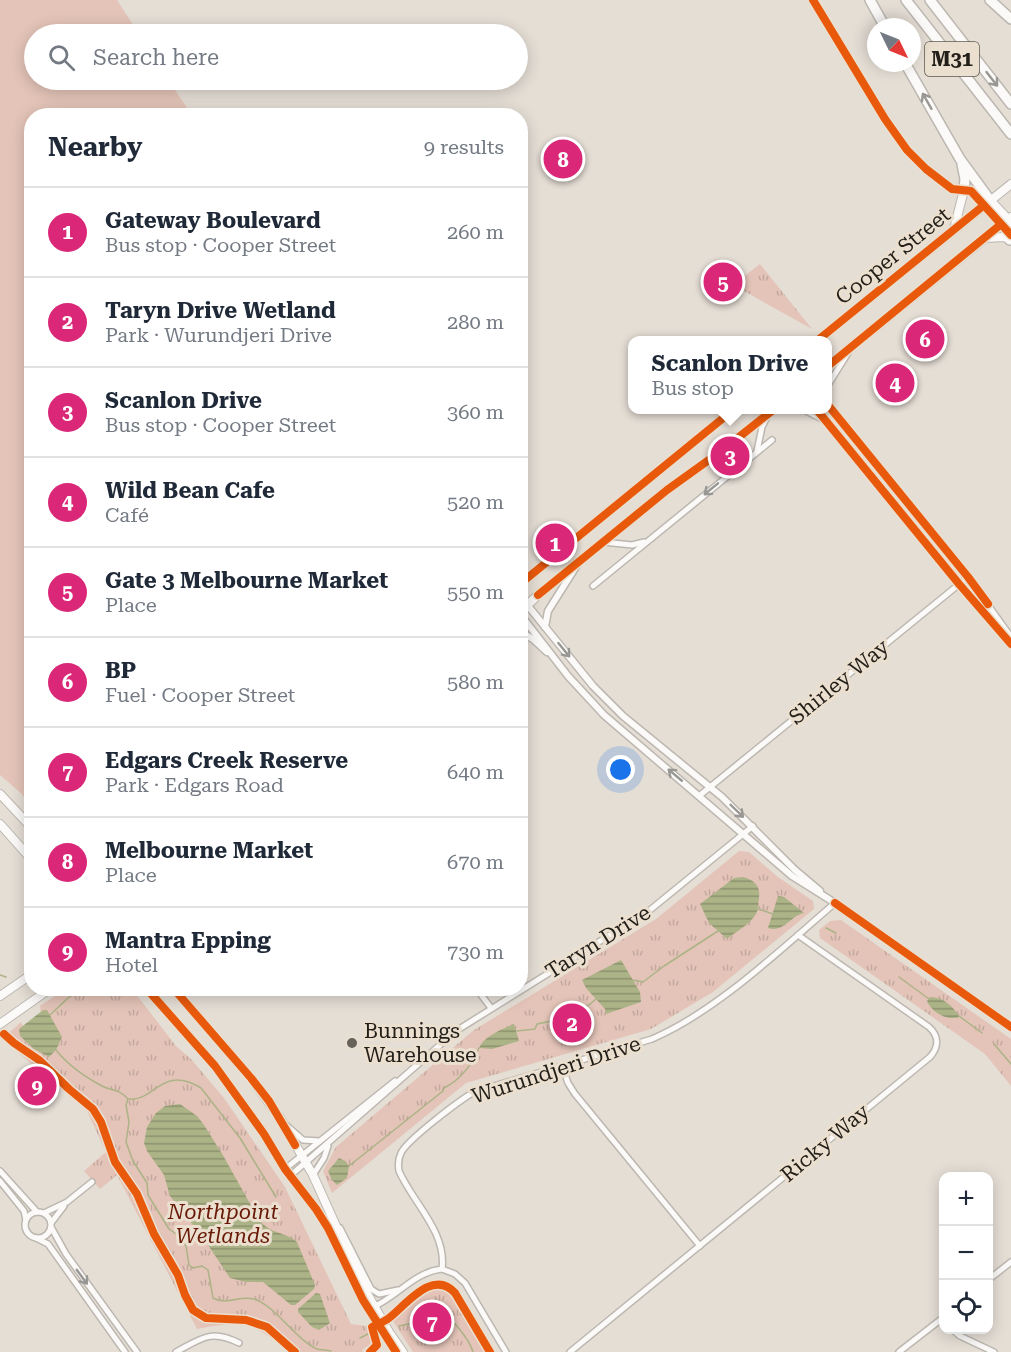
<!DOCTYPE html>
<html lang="en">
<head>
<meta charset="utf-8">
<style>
	:root { --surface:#fff; --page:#f2f2f3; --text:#1f2937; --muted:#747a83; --line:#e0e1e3; --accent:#db2777 }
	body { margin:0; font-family:"Roboto Serif",serif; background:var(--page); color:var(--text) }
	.controls { position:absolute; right:18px; bottom:18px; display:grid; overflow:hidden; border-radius:12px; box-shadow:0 3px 15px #0003 }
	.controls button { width:54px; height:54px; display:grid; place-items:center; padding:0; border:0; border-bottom:2px solid var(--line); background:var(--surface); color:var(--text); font:30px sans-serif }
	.compass { position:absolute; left:867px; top:18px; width:54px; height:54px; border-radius:50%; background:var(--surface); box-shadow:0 3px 15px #0003; rotate:133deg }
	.you { position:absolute; left:621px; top:770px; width:21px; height:21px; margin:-15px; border:4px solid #fff; border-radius:50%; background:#1a73e8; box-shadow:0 0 0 9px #1a73e833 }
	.badge { display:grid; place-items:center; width:39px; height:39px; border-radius:50%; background:var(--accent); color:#fff; font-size:20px; font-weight:700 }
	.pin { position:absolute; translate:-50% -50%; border:3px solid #fff; box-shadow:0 2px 6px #0006 }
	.popup { position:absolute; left:628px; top:336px; width:204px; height:78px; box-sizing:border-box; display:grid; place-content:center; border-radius:12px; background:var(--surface); filter:drop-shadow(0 2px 4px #0005); font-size:20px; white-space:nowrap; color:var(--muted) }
	.popup b { font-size:22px; color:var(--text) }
	.popup::after { content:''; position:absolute; left:50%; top:100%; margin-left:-12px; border:12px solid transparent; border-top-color:var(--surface) }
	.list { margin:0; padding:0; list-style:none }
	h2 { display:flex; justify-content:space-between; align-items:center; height:78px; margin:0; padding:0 24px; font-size:26px }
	h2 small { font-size:20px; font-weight:400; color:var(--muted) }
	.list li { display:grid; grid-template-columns:39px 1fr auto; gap:18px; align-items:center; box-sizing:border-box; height:90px; padding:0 24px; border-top:2px solid var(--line) }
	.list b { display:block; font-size:22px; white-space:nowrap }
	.list p { margin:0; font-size:20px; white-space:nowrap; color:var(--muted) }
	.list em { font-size:20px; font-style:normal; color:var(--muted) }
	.icon { flex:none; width:33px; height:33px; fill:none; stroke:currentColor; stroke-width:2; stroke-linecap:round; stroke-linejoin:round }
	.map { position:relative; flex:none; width:1011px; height:1352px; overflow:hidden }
	.search { position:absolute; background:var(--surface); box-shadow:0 3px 15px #0003; left:24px; top:24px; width:504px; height:66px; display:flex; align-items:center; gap:15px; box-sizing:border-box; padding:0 21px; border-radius:33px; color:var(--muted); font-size:22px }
	.panel { position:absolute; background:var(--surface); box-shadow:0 3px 15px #0003; left:24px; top:108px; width:504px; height:888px; border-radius:24px }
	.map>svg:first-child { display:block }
</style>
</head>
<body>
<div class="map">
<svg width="1011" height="1352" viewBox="0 0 1011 1352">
	<defs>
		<pattern id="park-tufts" width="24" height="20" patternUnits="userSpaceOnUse" patternTransform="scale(1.5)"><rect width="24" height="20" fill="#e4c4b8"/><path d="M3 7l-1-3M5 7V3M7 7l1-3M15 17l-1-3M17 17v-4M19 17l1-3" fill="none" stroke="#c3a89d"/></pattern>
		<pattern id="water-rules" width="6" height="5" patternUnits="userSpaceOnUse" patternTransform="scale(1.5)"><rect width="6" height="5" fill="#acb386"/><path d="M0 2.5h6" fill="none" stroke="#8c916d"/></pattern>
	</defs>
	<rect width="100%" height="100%" fill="#e5ded5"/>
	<polygon fill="#e4c4b8" points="0,0 117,0 139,34 34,34 34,80 168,80 192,115 32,116 31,808 22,794 0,775"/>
	<g fill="url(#park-tufts)">
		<polygon points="760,264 812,329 733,285"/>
		<polygon points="739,851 749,852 778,877 813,901 814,909 713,992 651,1029 466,1083 332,1193 323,1171 336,1147 474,1030 656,919"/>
		<polygon points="841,920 1011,1039 1011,1086 985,1054 820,938 819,930 830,921"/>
		<path d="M65,989H132L176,1046L191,1059L224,1098L285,1187L351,1324L367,1326L376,1341L362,1350L363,1352H287C254,1320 240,1321 197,1329L117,1175L100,1189L84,1171L106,1152L87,1111L2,1039L21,1022L23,1026L43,1030L40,1006Z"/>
		<path d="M441,1285L451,1290L455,1295L489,1352H413L411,1349L391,1318C404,1304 421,1287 441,1285Z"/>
	</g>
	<g fill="url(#water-rules)">
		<path d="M743,877C754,880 761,886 759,898C758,901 759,904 758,908C756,921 737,931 727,939L709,923L700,904L734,878Z"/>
		<path d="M778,896L784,897L804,913C790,916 784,933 768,928Z"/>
		<polygon points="621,960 640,992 641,1002 606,1014 605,1009 586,988 582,980"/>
		<path d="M930,997C944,997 952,1006 960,1017C947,1021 932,1013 927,1001Z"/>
		<polygon points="43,1010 47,1010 62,1037 56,1050 49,1057 34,1049 20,1036 19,1029"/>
		<path d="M514,1024L519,1041L492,1049L479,1048C484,1036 502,1029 514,1024Z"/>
		<path d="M180,1104L197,1116L204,1125L224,1157L259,1220C272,1235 284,1231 297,1242L315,1285L314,1289L295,1305H291L263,1282H246L230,1278L204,1239L170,1196L164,1175L147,1151L144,1143L147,1127L156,1113L165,1106Z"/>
		<polygon points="339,1158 345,1161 349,1166 347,1178 337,1185 332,1180 328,1171"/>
		<polygon points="316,1293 320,1294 330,1323 319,1330 312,1327 298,1312 298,1309"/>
	</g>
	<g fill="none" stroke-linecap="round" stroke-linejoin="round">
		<g stroke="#acb386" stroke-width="1.5">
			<polyline points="758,909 773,914"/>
			<polyline points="826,928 836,933"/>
			<polyline points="0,975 6,977"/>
			<polyline points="899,977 929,999"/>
			<polyline points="633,980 643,982 664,966 718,931"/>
			<polyline points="50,1015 68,998 80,990"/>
			<polyline points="959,1016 982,1033"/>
			<path d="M517,1031L535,1029L537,1024C556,1021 582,1013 596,999"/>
			<polyline points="994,1044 1011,1064"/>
			<path d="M56,1050C68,1065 85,1077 102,1086C114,1092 118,1088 128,1099L126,1105L129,1122L126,1142L133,1161L147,1183L148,1195L169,1229L179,1236L186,1246L189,1265L193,1268L202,1266L208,1270L213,1298C227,1306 239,1295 254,1299C276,1306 296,1340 317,1349C321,1350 327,1350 331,1351"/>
			<path d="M129,1099C154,1102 162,1064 201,1088L240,1138L276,1197"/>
			<path d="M349,1166L443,1091L444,1088C460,1080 472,1064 479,1048"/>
			<path d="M399,1326L423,1321L432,1314L441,1312C453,1319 469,1339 473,1352"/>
			<polyline points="360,1338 370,1333"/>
		</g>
		<g stroke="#bcb7b0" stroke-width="8">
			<g id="minor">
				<polyline points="828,385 848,353"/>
				<polyline points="828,405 968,577 1011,637"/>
				<polyline points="804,410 822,419"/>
				<polyline points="817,410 959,584 1011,644"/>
				<polyline points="757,451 762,427 767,417"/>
				<polyline points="603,542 632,545 644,542"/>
				<polyline points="593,586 772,440"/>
				<polyline points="699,796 968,577"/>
				<polyline points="476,988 491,1008"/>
				<polyline points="562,1066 568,1083 575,1094 700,1246"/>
				<polyline points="287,1126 303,1140 320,1141"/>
				<polyline points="285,1169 395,1081"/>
				<polyline points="0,1171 37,1212"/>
				<polyline points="313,1175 324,1158 328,1146"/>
				<polyline points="290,1176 456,1031 650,910 753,826"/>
				<polyline points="0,1181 24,1211 26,1220"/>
				<circle cx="38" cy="1225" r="13"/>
				<polyline points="44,1213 67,1202 92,1182"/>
				<polyline points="51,1223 64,1206"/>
				<polyline points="51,1227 66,1254 137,1352"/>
				<polyline points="340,1228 371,1289 379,1294 398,1290"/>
				<polyline points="36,1238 48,1244 125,1352"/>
				<polyline points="988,1280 1011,1262"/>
				<path d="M373,1307C397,1297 414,1272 442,1269"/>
				<polyline points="953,1330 960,1336 994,1352"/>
				<path d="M176,1352C202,1338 211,1329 239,1343"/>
				<path d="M506,1352L465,1283L455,1274L442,1269C447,1232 413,1203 399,1171C398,1165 398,1159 401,1153C407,1140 460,1100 474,1092L652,1039C717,1011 781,949 835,903"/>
				<path d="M570,1352L930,1057C939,1047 939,1036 929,1027L798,935"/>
				<polyline points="899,1352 944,1317"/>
			</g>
		</g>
		<g stroke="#bcb7b0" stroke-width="9">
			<g id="tertiary">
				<polyline points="520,596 593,686 623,716 722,797 795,870 820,891"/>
				<polyline points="520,614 568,676 604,715 792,876 835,903 1011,1027"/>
				<polyline points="545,627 548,611 577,565"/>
				<polyline points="520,632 533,639 547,652"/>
			</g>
		</g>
		<g stroke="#bcb7b0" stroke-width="10">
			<g id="primary">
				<polyline points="990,200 1008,219"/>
				<polyline points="954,229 964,190"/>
				<polyline points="985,238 1004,237 1010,240"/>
				<polyline points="818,340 1011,184"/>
				<polyline points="828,366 1011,217"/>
				<polyline points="520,584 733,410"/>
				<polyline points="520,612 538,595 667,490 724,449 773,410"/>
				<polyline points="0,794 32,828"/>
				<polyline points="0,824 32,860"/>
				<polyline points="146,988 215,1066 264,1134 285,1169 316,1209 328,1228 363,1300 396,1352"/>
				<polyline points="173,988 251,1078 280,1118 313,1175 364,1288 389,1332 403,1352"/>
				<polyline points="0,996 32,974"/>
				<polyline points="0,1024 51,988"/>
			</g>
		</g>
		<g stroke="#bcb7b0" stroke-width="12">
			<g id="motorway">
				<polyline points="870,0 885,27"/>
				<polyline points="906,0 1011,134"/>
				<polyline points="930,0 1011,104"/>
				<polyline points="990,0 1011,19"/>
				<polyline points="905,63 960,159 990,200"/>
				<polyline points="962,164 965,179 964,190"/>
				<polyline points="1008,219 1011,222"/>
				<polyline points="1010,240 1011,240"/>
			</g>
		</g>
		<use href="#minor" stroke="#fbfaf9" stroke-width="5"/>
		<use href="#tertiary" stroke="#fbfaf9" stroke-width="6"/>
		<use href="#primary" stroke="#fbfaf9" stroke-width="8"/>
		<use href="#motorway" stroke="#fbfaf9" stroke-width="9"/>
		<g stroke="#ebdfcf" stroke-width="11">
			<g id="cycleway">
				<polyline points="813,0 885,119 907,150 926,169 952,189 971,191 1011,235"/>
				<polyline points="818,340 983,206"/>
				<polyline points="828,366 1000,225"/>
				<polyline points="828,405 968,577 988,604"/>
				<polyline points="817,410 959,584 1011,644"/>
				<polyline points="520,584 733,410"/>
				<polyline points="538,595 667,490 724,449 773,410"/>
				<polyline points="835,903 1011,1027"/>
				<polyline points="146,988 215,1066 264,1134 285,1169 316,1209 328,1228 363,1300 396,1352"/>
				<polyline points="173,988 251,1078 269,1101 295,1145"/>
				<polyline points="4,1034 14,1043 39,1060 69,1089 93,1109 101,1122 115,1162 137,1194 154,1234 178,1275 185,1295 193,1310 206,1318 246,1320 267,1327 295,1352"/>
				<path d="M370,1352L377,1345L372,1327C378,1324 384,1322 389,1318C406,1305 433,1268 455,1293L490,1352"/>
			</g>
		</g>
		<use href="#cycleway" stroke="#e8590c" stroke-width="8"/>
	</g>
	<defs><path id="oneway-shaft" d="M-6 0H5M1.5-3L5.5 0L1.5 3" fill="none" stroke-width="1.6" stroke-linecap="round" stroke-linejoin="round" transform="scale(1.5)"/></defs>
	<g stroke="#999794">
		<use href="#oneway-shaft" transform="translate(992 79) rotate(52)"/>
		<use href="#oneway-shaft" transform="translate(927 101) rotate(-120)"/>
		<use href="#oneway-shaft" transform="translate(711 489) rotate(141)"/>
		<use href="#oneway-shaft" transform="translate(564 650) rotate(51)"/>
		<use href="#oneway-shaft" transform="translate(675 775) rotate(-140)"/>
		<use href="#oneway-shaft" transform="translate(737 811) rotate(44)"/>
		<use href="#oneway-shaft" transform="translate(82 1277) rotate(54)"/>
	</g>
	<circle fill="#66615a" stroke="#ebdfcf" stroke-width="2" cx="352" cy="1043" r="6"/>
	<g text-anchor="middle" stroke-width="6" stroke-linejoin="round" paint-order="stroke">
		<rect fill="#ebdfcf" stroke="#5e584f" stroke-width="1.5" x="925" y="42" width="54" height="34" rx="4.5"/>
		<g font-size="20" font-weight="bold" fill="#221e18">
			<text x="952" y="66">M31</text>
		</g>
		<g font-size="21" fill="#221e18" stroke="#ebdfcf">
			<text transform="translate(893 256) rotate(-39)" y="7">Cooper Street</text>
			<text transform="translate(839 682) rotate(-39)" y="7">Shirley Way</text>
			<text transform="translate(598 942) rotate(-32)" y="7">Taryn Drive</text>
			<text transform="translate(556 1070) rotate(-18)" y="7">Wurundjeri Drive</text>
			<text transform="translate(825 1143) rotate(-40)" y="7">Ricky Way</text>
		</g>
		<g font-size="21" fill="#221e18" stroke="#ebdfcf" text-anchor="start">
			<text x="364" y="1038">Bunnings<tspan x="364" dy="24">Warehouse</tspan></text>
		</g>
		<g font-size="21" font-style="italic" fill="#681a07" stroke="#ebdfcf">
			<text x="223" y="1219">Northpoint<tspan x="223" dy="24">Wetlands</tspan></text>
		</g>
	</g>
</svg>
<div class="controls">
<button>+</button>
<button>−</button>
<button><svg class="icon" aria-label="locate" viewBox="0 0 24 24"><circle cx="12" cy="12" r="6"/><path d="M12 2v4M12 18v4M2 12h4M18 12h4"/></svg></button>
</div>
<svg class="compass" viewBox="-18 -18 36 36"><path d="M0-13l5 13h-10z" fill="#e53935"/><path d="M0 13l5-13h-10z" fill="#747a83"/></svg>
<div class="you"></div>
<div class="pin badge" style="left:555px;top:543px">1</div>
<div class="pin badge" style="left:572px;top:1023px">2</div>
<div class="pin badge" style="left:730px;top:456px">3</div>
<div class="popup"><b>Scanlon Drive</b>Bus stop</div>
<div class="pin badge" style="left:895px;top:383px">4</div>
<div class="pin badge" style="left:723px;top:282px">5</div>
<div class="pin badge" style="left:925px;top:339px">6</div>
<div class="pin badge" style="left:432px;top:1322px">7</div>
<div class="pin badge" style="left:563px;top:159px">8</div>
<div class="pin badge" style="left:37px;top:1086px">9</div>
<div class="search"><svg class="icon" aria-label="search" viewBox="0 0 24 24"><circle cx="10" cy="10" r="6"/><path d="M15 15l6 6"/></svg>Search here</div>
<section class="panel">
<h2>Nearby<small>9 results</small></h2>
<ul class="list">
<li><span class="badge">1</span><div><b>Gateway Boulevard</b><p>Bus stop · Cooper Street</p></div><em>260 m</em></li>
<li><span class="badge">2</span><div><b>Taryn Drive Wetland</b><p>Park · Wurundjeri Drive</p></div><em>280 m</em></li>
<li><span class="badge">3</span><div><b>Scanlon Drive</b><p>Bus stop · Cooper Street</p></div><em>360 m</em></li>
<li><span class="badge">4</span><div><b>Wild Bean Cafe</b><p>Café</p></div><em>520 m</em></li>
<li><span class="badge">5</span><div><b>Gate 3 Melbourne Market</b><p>Place</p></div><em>550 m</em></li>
<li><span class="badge">6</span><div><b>BP</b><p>Fuel · Cooper Street</p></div><em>580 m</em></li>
<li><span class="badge">7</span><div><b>Edgars Creek Reserve</b><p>Park · Edgars Road</p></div><em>640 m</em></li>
<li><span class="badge">8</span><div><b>Melbourne Market</b><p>Place</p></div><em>670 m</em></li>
<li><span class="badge">9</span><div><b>Mantra Epping</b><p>Hotel</p></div><em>730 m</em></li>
</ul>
</section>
</div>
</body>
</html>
